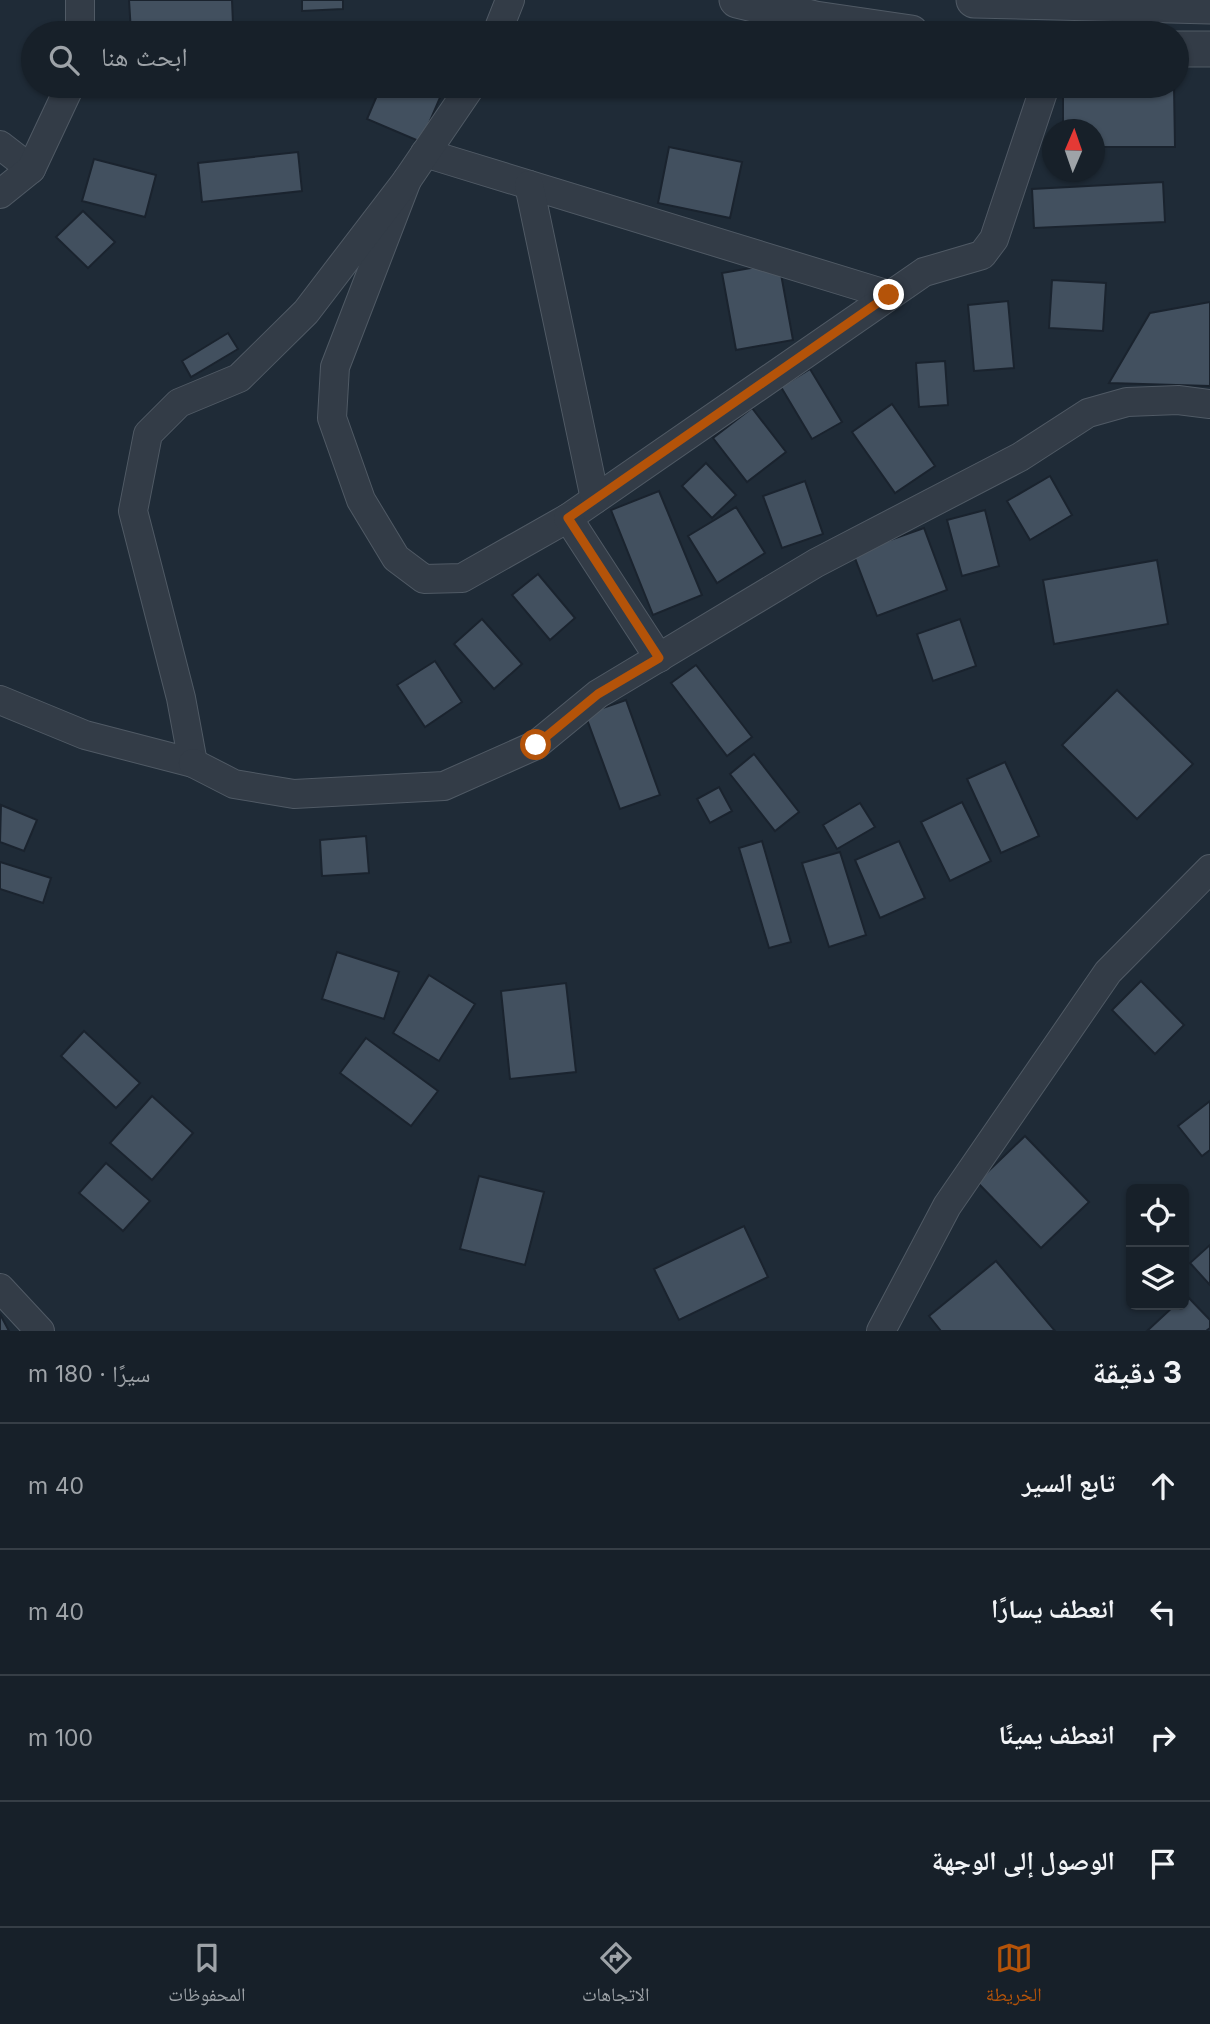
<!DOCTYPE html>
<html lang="ar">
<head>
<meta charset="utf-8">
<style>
	:root { --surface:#172029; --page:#202831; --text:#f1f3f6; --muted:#9ea3a8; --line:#363e46; --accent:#b45309 }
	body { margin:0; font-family:Inter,"Noto Naskh Arabic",sans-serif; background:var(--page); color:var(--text); direction:rtl }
	.controls { position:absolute; right:21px; bottom:21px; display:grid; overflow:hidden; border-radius:10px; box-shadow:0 2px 5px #0004 }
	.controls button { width:63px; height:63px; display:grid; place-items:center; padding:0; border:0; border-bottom:2px solid var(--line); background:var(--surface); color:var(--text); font:35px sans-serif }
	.compass { position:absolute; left:1042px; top:119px; width:63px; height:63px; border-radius:50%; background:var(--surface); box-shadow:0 2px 5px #0004; rotate:2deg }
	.stop { position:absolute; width:21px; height:21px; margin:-16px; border:5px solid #b45309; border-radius:50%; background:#fff }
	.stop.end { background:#b45309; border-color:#fff; box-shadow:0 2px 7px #0008 }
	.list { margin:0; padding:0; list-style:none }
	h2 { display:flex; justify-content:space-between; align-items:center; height:91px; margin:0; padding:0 28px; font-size:30px }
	h2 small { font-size:23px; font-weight:400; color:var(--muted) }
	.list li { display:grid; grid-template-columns:46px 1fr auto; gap:21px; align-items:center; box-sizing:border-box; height:126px; padding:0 28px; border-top:2px solid var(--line) }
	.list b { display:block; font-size:26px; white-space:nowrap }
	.list em { font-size:23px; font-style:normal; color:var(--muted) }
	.icon { flex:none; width:38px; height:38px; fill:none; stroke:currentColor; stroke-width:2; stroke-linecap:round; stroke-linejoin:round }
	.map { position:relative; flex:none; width:1210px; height:1331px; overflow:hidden; direction:ltr }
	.search { position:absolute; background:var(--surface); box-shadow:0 2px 5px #0004; left:21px; right:21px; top:21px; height:77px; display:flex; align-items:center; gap:18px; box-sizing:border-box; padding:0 24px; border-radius:38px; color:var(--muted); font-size:26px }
	.sheet { height:595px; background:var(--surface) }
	nav { display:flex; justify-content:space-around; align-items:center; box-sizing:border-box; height:98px; border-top:2px solid var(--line); background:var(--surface); font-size:19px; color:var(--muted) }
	nav a { display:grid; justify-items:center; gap:4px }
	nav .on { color:var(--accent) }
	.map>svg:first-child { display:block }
</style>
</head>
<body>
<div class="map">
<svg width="1210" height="1331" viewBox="0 0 1210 1331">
	<rect width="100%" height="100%" fill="#1f2b37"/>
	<g fill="#42505f" stroke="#1a232e" stroke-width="2">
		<polygon points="129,0 232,0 233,24 131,32"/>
		<polygon points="302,0 343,0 343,9 302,11"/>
		<polygon points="381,86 445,86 421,142 367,119"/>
		<polygon points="1063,86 1174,86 1175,147 1094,147 1094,130 1063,130"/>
		<polygon points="669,147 742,162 730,218 658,203"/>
		<polygon points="298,152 302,191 202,202 198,163"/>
		<polygon points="94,159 156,175 145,217 82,201"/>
		<polygon points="1163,182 1165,222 1034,228 1032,189"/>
		<polygon points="83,211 115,242 88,268 56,237"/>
		<polygon points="779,263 793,340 736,350 722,273"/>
		<polygon points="1052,280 1106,283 1103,331 1049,328"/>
		<polygon points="1008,301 1014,368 974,371 968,305"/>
		<polygon points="1210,302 1210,386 1109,383 1150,313"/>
		<polygon points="228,333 238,349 191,377 182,361"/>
		<polygon points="945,361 948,405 919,407 916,363"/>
		<polygon points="810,369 842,422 812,439 781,387"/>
		<polygon points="892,404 935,466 895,493 852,432"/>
		<polygon points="752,408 786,452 747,482 713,438"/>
		<polygon points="706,463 736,495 712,518 682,486"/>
		<polygon points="1050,476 1072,515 1030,540 1007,501"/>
		<polygon points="805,481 823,534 782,548 763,496"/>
		<polygon points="659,491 702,595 653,615 611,510"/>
		<polygon points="736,507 765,553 717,583 688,536"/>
		<polygon points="985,510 999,566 962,576 947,520"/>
		<polygon points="924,528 947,590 877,616 853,553"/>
		<polygon points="1157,560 1168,624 1054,644 1043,580"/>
		<polygon points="538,574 575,618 550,640 512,595"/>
		<polygon points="482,619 522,664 494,689 454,644"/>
		<polygon points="960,619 976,666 933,681 917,634"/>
		<polygon points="435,661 462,702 425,727 397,685"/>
		<polygon points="696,665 752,737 727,756 671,683"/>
		<polygon points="1117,690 1193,764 1137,819 1062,745"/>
		<polygon points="626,700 660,795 620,809 585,714"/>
		<polygon points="754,754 799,812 775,831 730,774"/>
		<polygon points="1005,762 1039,836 1001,853 967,779"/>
		<polygon points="719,787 732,811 710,823 697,799"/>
		<polygon points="962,802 991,861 950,881 921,822"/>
		<polygon points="860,803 875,827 837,849 823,825"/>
		<polygon points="1,805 37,820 24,851 0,842"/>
		<polygon points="366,836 369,873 322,876 320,840"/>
		<polygon points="762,841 791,942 769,948 739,848"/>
		<polygon points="899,841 925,898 880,918 855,860"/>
		<polygon points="840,852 866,935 829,947 802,863"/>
		<polygon points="0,862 51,878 43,903 0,889"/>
		<polygon points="337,952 399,972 384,1019 322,999"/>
		<polygon points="429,975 475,1004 439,1061 393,1033"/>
		<polygon points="1141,981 1184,1025 1155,1054 1112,1010"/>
		<polygon points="566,983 576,1072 510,1079 501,991"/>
		<polygon points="84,1031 140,1083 116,1108 61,1056"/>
		<polygon points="366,1038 438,1091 411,1126 340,1073"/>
		<polygon points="152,1096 193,1133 152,1180 110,1143"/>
		<polygon points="1210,1101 1210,1150 1202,1156 1178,1126"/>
		<polygon points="1025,1136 1089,1202 1041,1248 977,1182"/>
		<polygon points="106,1163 150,1201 123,1231 79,1193"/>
		<polygon points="479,1176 544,1192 525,1265 460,1249"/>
		<polygon points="744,1226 768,1277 679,1320 654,1269"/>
		<polygon points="1210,1245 1210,1285 1190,1263"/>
		<polygon points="996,1261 1055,1331 941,1331 929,1316"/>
		<polygon points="1186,1295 1210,1320 1210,1328 1206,1331 1147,1331 1175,1305 1184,1305"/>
		<polygon points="0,1314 9,1331 0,1331"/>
	</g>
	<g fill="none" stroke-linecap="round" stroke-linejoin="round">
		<g stroke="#505a65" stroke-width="30">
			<g id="minor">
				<polyline points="80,33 80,0"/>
				<polyline points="497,33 510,0"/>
				<polyline points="0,145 31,169"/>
				<polyline points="425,153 889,295"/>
				<polyline points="407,180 335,367 332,418 361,500 396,558 424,579 462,578 568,518 924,272 982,255 994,239 1045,86"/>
				<polyline points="529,185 595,499"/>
				<polyline points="0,194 31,169 70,86"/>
				<polyline points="568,518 659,658"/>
				<polyline points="0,700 85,735 193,763 181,698 133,511 148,434 179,403 239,378 306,312 407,180 471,86"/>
				<polyline points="193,763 234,784 294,794 444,786 536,745 598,694 816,563 1020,457 1088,413 1127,402 1178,400 1210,404"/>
				<polyline points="0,1288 40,1331"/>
				<polyline points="881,1331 947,1206 1108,972 1210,869"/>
			</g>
		</g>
		<g stroke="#505a65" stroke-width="37">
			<g id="tertiary">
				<polyline points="737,0 815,19 911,33"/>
				<polyline points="974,0 1210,6"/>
				<polyline points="1177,49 1210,49"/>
			</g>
		</g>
		<use href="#minor" stroke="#333c47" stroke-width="28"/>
		<use href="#tertiary" stroke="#333c47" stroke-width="35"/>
	</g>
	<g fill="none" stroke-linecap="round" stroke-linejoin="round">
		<polyline stroke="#b45309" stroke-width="9" points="536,745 598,694 659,658 568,518 889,295"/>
	</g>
</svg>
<div class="controls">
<button><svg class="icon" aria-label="locate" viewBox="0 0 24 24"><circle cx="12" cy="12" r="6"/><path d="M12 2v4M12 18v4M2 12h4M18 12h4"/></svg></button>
<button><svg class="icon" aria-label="layers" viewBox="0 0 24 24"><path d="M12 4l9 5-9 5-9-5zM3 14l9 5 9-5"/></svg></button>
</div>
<svg class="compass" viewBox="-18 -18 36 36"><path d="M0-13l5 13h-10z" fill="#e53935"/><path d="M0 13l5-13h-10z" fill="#9ea3a8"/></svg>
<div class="stop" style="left:536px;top:745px"></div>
<div class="stop end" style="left:889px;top:295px"></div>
<div class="search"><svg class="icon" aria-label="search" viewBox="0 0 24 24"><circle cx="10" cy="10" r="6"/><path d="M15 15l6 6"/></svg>ابحث هنا</div>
</div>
<section class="sheet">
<h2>3 دقيقة<small>سيرًا · 180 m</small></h2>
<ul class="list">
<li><svg class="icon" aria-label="ahead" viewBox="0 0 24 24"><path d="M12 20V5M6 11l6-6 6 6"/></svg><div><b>تابع السير</b></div><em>40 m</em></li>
<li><svg class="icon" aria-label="left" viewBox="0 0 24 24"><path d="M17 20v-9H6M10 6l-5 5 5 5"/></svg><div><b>انعطف يسارًا</b></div><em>40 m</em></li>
<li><svg class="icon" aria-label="right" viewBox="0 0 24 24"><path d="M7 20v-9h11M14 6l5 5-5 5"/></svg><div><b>انعطف يمينًا</b></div><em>100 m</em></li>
<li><svg class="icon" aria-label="arrive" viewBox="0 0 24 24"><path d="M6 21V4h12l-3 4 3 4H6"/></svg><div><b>الوصول إلى الوجهة</b></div></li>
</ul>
</section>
<nav>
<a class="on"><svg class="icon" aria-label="map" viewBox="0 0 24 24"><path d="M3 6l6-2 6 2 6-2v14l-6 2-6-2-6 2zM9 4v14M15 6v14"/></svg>الخريطة</a>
<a><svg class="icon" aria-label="directions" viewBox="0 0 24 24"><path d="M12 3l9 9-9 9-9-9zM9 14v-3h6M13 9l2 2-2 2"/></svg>الاتجاهات</a>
<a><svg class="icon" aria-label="saved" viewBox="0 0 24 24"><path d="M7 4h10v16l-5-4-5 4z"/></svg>المحفوظات</a>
</nav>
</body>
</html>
